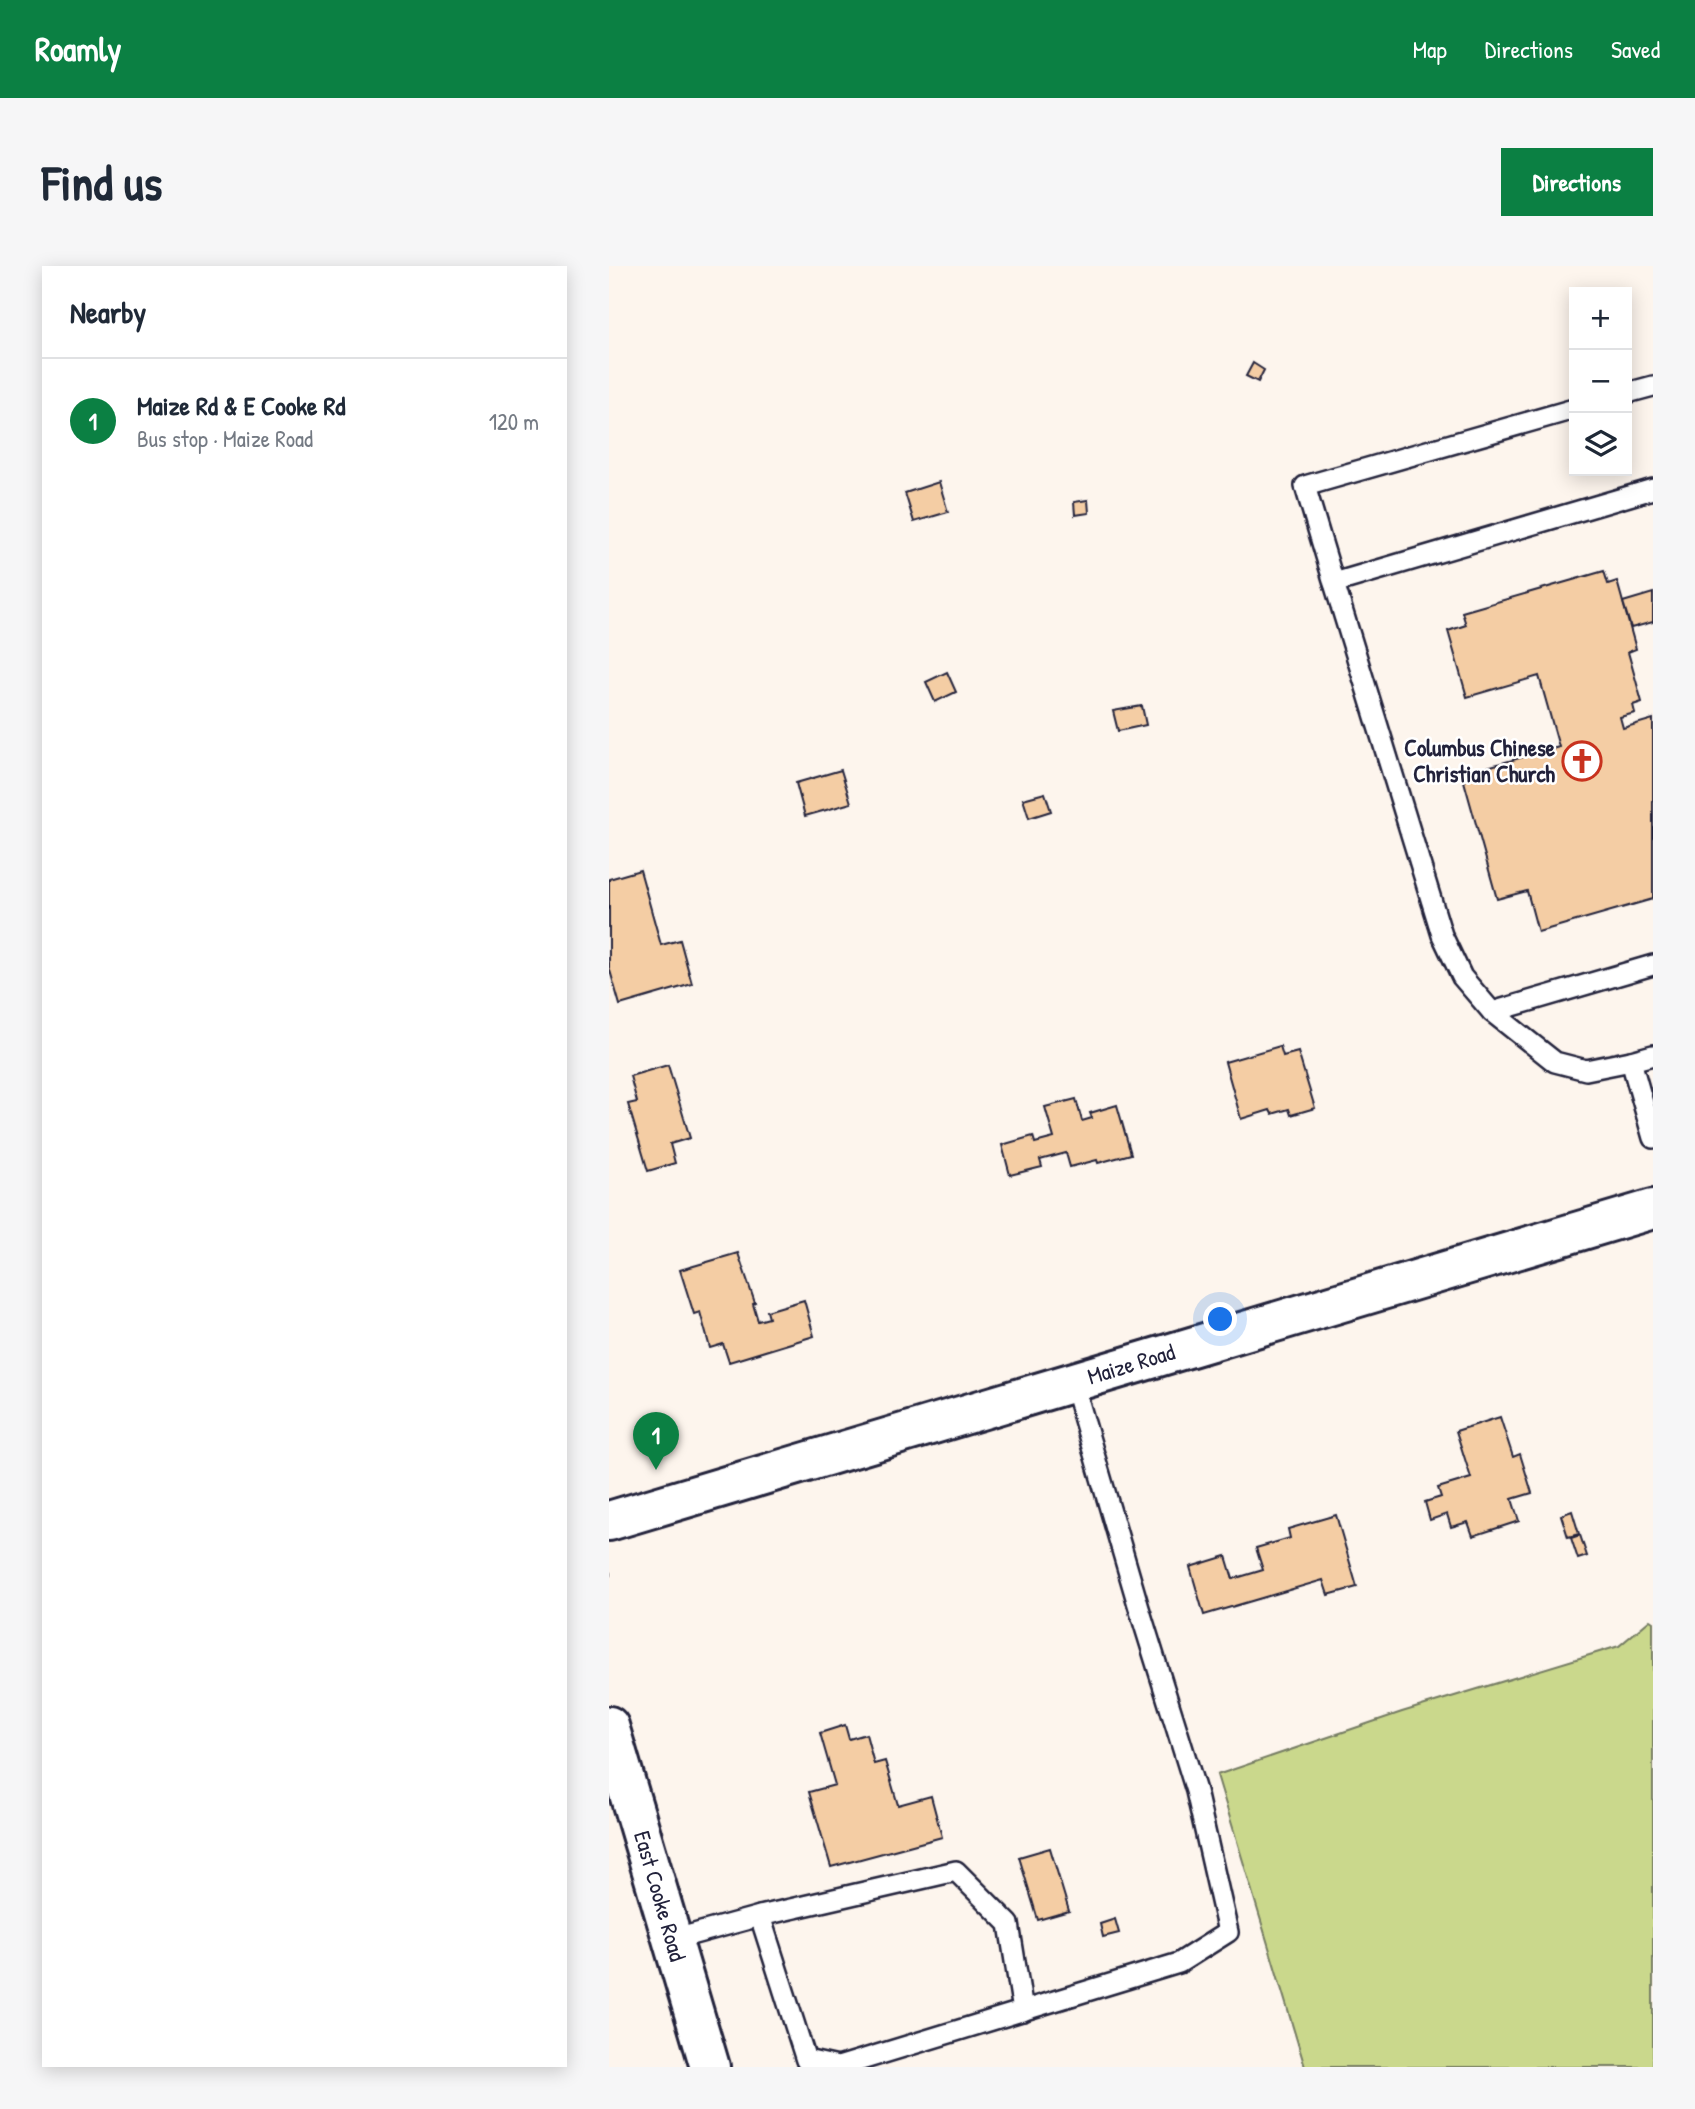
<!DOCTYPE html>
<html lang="en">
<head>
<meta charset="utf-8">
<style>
	:root { --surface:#fff; --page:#f6f6f7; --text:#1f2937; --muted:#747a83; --line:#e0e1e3; --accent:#0b8043 }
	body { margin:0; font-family:"Patrick Hand",sans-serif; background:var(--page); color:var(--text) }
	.controls { position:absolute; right:21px; top:21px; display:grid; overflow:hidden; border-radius:0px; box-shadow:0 4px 18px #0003 }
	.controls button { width:63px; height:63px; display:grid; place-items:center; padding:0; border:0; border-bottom:2px solid var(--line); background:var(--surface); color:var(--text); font:35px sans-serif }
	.you { position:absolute; left:612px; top:1054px; width:24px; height:24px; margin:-18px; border:5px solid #fff; border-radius:50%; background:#1a73e8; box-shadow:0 0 0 10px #1a73e833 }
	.badge { display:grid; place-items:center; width:46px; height:46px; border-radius:50%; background:var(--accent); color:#fff; font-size:23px; font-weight:700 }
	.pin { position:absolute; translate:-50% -58px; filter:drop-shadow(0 2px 4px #0008) }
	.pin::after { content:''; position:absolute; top:37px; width:24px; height:21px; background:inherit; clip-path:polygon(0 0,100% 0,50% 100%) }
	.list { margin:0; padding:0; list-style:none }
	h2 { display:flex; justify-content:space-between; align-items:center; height:91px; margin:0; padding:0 28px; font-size:30px }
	h2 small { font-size:23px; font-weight:400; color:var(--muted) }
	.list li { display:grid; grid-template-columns:46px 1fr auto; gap:21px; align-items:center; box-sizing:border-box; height:126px; padding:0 28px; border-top:2px solid var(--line) }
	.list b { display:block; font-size:26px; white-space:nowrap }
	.list p { margin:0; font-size:23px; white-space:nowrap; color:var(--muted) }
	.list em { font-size:23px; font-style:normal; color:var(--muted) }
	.icon { flex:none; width:38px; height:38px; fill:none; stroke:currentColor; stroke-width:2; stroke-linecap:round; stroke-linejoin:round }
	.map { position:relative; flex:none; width:1044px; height:1801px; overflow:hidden; border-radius:0px }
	header { display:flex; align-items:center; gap:42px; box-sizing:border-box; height:98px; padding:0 35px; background:var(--accent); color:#fff }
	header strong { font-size:33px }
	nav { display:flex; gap:38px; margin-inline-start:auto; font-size:24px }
	.intro { display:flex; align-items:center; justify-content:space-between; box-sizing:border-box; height:168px; padding:0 42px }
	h1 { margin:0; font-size:49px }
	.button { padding:18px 32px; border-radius:0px; background:var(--accent); color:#fff; font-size:24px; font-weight:700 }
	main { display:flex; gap:42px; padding:0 42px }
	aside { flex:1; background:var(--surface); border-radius:0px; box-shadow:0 4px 18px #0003 }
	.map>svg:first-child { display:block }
</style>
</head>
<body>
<header>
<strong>Roamly</strong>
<nav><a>Map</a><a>Directions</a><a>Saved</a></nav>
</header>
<div class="intro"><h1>Find us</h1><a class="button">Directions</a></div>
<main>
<aside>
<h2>Nearby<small></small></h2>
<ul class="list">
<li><span class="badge">1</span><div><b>Maize Rd &amp; E Cooke Rd</b><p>Bus stop · Maize Road</p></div><em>120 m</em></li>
</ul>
</aside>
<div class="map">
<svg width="1044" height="1801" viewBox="0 0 1044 1801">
	<rect width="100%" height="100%" fill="#fdf5ed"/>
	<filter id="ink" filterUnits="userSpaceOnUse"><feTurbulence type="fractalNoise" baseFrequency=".0143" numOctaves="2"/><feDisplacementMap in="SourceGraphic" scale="14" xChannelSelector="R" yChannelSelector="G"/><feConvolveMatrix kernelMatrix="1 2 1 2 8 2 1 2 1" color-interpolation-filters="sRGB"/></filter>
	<g filter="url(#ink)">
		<polygon fill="#cad88c" stroke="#767d64" stroke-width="2" points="1041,1354 1044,1356 1044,1801 696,1801 608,1509 793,1446 1010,1380"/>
		<g fill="#f4cda4" stroke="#22223b" stroke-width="2">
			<polygon points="644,97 655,104 649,116 637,110"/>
			<polygon points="330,216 339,246 305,256 296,227"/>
			<polygon points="479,234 480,247 466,249 465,236"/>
			<polygon points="995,305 999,318 1008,315 1027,383 1019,386 1033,436 1024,439 1026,447 1011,451 1014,462 1044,453 1044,633 929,666 918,625 888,633 853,508 950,481 930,410 858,431 839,365 857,359 853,346"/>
			<polygon points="1044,327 1044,356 1022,362 1014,336"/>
			<polygon points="338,406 347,426 326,436 317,416"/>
			<polygon points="533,440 537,459 509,465 504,445"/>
			<polygon points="232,504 242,537 196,550 187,517"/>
			<polygon points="436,527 442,545 420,552 414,533"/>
			<polygon points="31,604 52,679 71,674 83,718 11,739 0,701 0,613"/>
			<polygon points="671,780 674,790 689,786 706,842 682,849 680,843 663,848 661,844 632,853 616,796"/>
			<polygon points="59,799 81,872 61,878 66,897 39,905 19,838 28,836 21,810"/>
			<polygon points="467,833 473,855 483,852 481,847 508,839 522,888 489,897 488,894 461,901 457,887 431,894 433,901 401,909 393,879 424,870 426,877 445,872 436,841"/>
			<polygon points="129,987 146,1037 144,1038 149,1055 160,1052 158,1045 195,1034 205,1070 120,1096 114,1078 101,1082 91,1046 85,1048 71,1004"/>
			<polygon points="891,1151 904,1191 911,1188 923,1227 903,1233 910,1255 864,1270 859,1256 842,1261 838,1248 821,1254 816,1236 832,1231 829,1222 862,1212 847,1165"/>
			<polygon points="963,1245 970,1268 959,1271 952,1249"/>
			<polygon points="727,1249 748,1321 719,1329 714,1314 595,1349 581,1301 617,1290 624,1313 654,1304 647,1282 681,1272 679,1263"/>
			<polygon points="971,1269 978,1290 969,1293 962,1272"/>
			<polygon points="236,1459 240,1473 257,1468 265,1498 276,1495 289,1539 322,1530 333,1571 222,1601 200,1526 226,1519 211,1467"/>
			<polygon points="441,1582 460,1645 429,1654 410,1591"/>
			<polygon points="506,1653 510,1667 494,1671 491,1658"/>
		</g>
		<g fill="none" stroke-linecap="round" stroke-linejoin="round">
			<g stroke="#22223b" stroke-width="24">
				<g id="service">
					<polyline points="1018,127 1044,120"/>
					<polyline points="1044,223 725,317 833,669 853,711 883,746 946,796 977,804 1022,795 1044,872"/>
					<polyline points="725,317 696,220 965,143"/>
					<polyline points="883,746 1044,699"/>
					<polyline points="1022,795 1044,789"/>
					<polyline points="151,1650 347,1605 400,1658 414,1745"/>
					<polyline points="63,1674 151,1650 197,1794 229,1801 570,1697 619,1666 587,1525 530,1342 464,1116"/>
				</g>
			</g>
			<g stroke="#22223b" stroke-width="44">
				<polyline id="tertiary" points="0,1255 1044,943"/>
			</g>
			<g stroke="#22223b" stroke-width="44">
				<polyline id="secondary" points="0,1460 101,1801"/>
			</g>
			<polyline stroke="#22223b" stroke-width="4.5" stroke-dasharray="2 5" stroke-linecap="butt" points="0,1308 3,1308"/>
			<use href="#service" stroke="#fff" stroke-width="19"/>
			<use href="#tertiary" stroke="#fff" stroke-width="38"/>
			<use href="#secondary" stroke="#fff" stroke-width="38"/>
		</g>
	</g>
	<defs>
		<g id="church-ring" transform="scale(2.0125)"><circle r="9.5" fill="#fff" stroke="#c8321e" stroke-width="1.5"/><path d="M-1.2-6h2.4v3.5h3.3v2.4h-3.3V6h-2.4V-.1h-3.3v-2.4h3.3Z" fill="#c8321e"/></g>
	</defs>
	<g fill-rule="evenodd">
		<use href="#church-ring" x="973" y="495"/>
	</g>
	<g text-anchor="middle" stroke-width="5" stroke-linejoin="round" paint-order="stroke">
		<g font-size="23" font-weight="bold" fill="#22223b" stroke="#fff" text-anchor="end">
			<text x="946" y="490">Columbus Chinese<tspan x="946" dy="26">Christian Church</tspan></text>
		</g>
		<g font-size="23" fill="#22223b" stroke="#fff">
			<text transform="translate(522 1098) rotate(-17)" y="8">Maize Road</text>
			<text transform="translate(51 1630) rotate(74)" y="8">East Cooke Road</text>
		</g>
	</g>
</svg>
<div class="controls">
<button>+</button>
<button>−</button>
<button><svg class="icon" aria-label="layers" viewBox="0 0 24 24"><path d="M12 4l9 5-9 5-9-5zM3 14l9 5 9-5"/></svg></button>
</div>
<div class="you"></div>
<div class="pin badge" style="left:47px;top:1204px">1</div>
</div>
</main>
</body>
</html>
